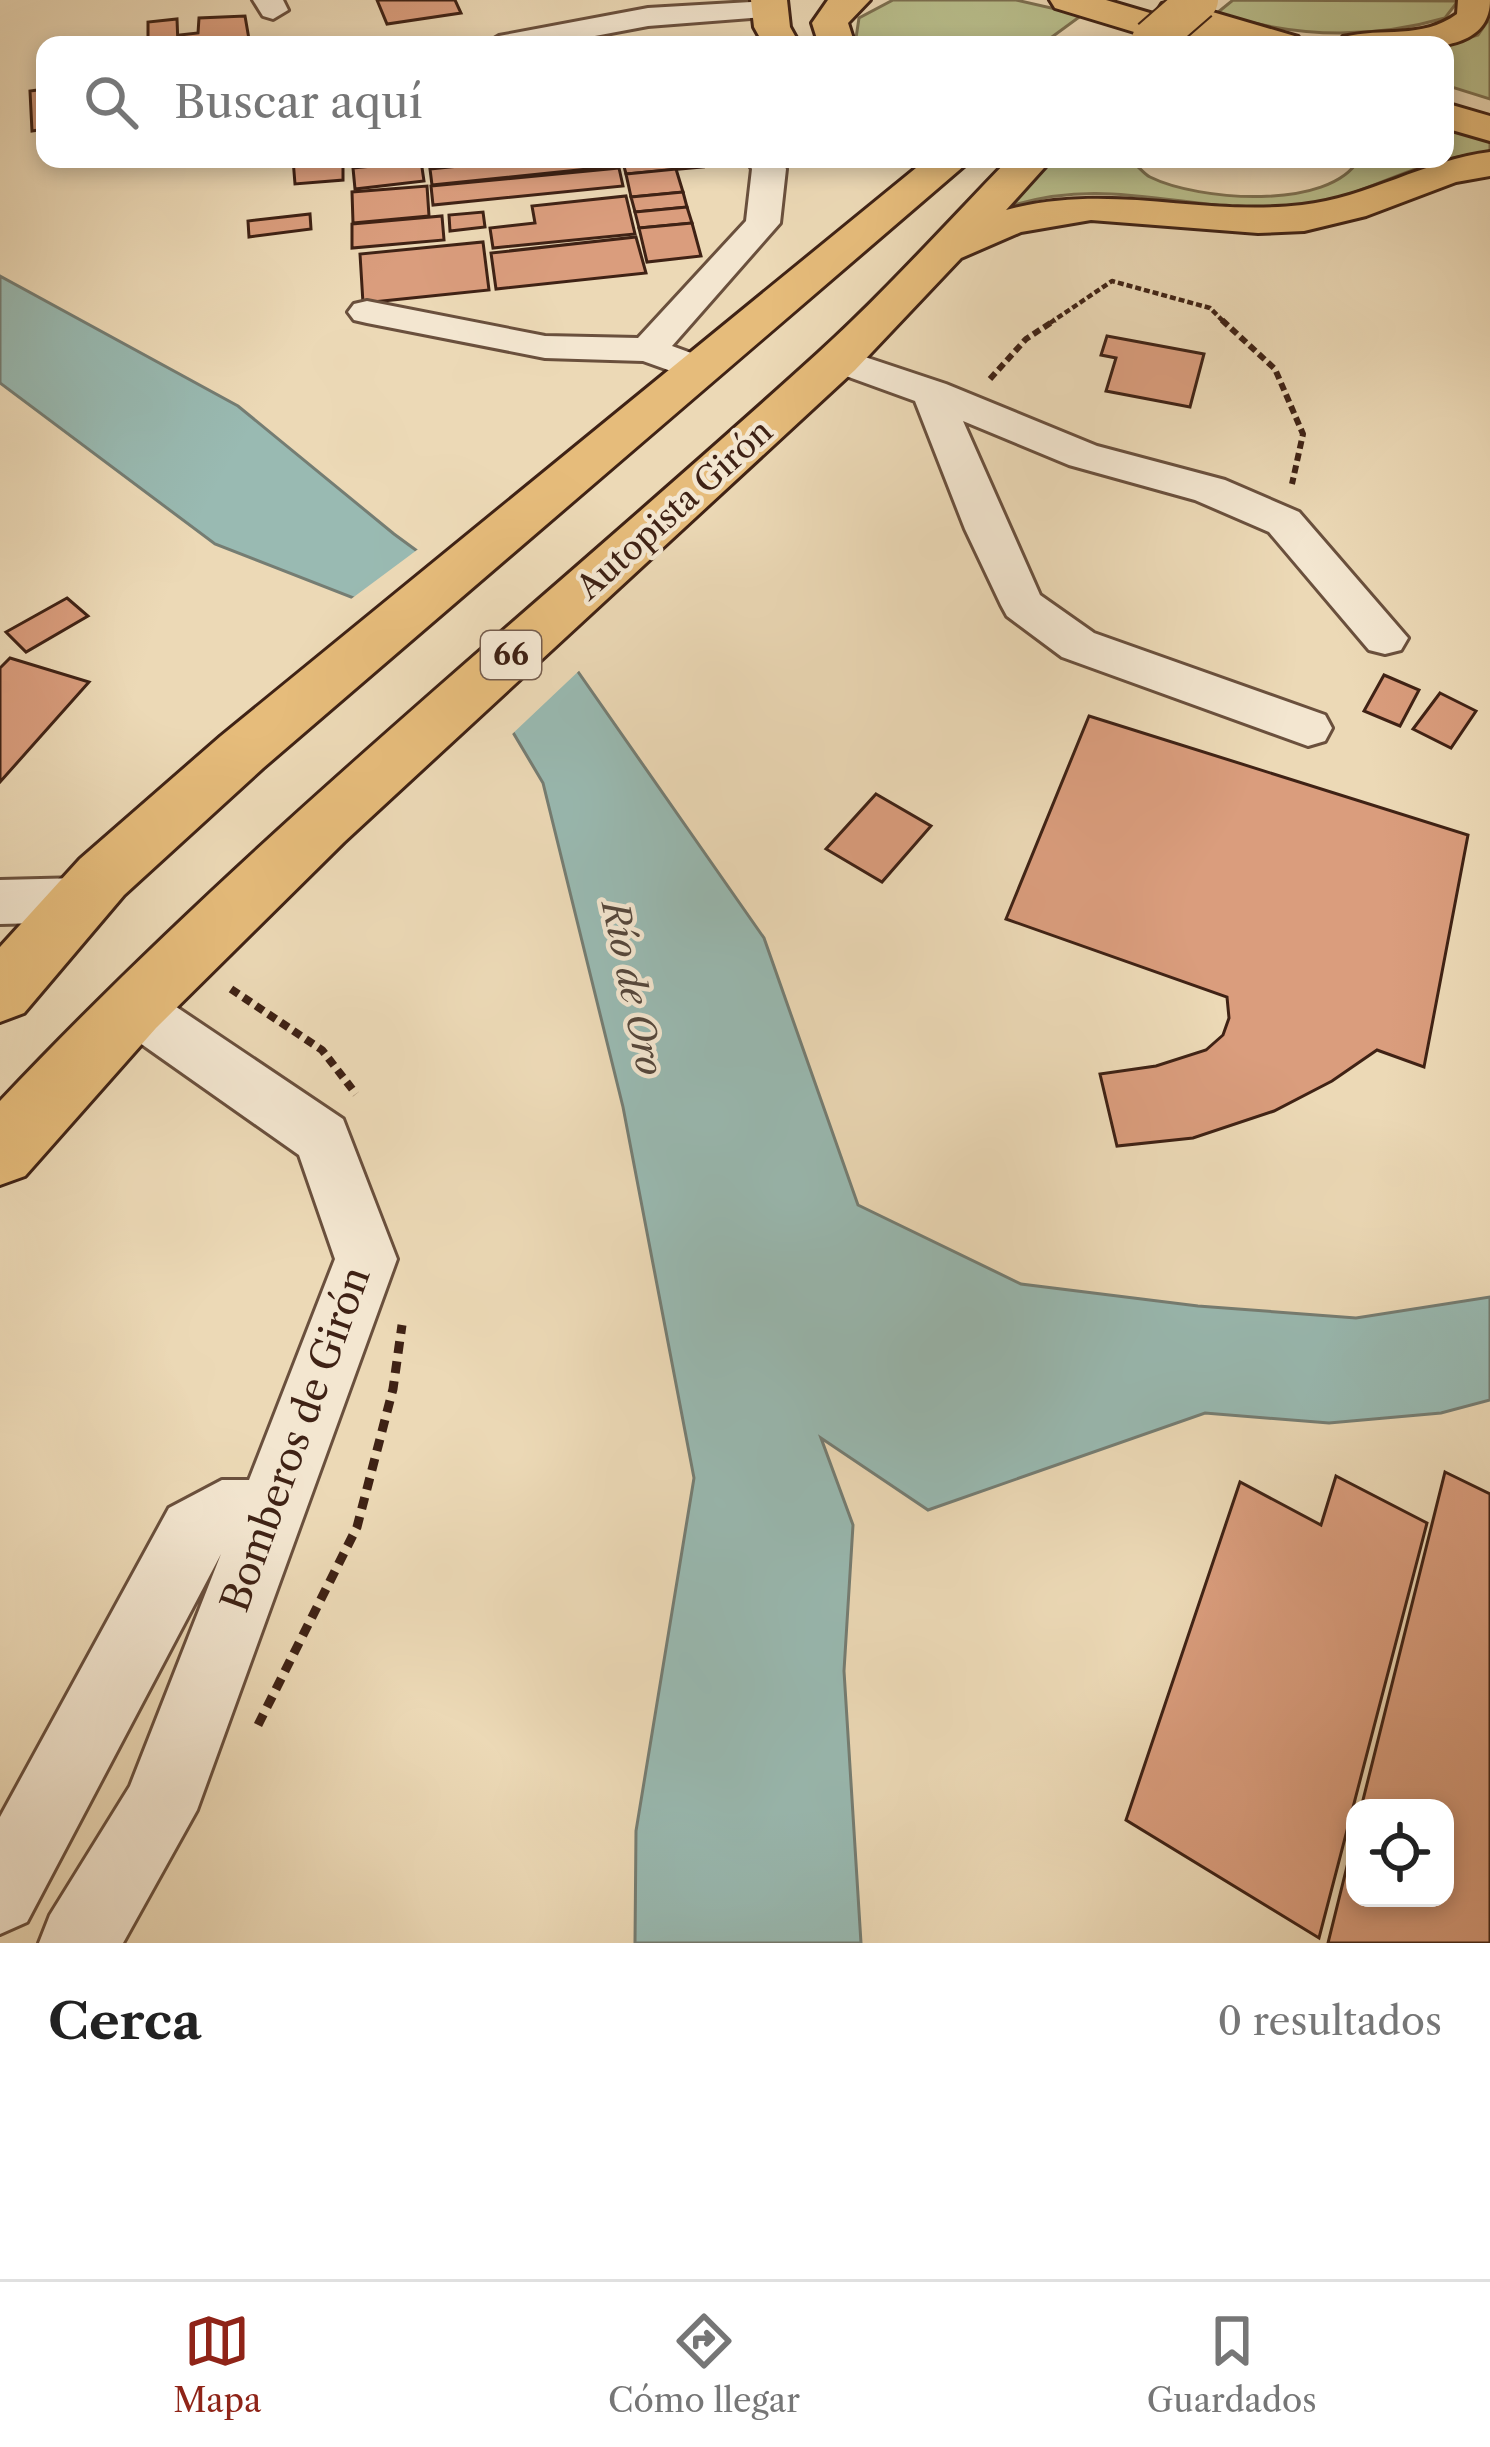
<!DOCTYPE html>
<html lang="es">
<head>
<meta charset="utf-8">
<style>
	:root { --surface:#fff; --page:#f6f6f6; --text:#222; --muted:#767676; --line:#e0e0e0; --accent:#8f2418 }
	body { margin:0; font-family:"Libre Caslon Text",serif; background:var(--page); color:var(--text) }
	.controls { position:absolute; right:36px; bottom:36px; display:grid; overflow:hidden; border-radius:24px; box-shadow:0 6px 18px #0003 }
	.controls button { width:108px; height:108px; display:grid; place-items:center; padding:0; border:0; border-bottom:3px solid var(--line); background:var(--surface); color:var(--text); font:60px sans-serif }
	.list { margin:0; padding:0; list-style:none }
	h2 { display:flex; justify-content:space-between; align-items:center; height:156px; margin:0; padding:0 48px; font-size:51px }
	h2 small { font-size:39px; font-weight:400; color:var(--muted) }
	.icon { flex:none; width:66px; height:66px; fill:none; stroke:currentColor; stroke-width:2; stroke-linecap:round; stroke-linejoin:round }
	.map { position:relative; flex:none; width:1490px; height:1943px; overflow:hidden }
	.search { position:absolute; background:var(--surface); box-shadow:0 6px 18px #0003; left:36px; right:36px; top:36px; height:132px; display:flex; align-items:center; gap:30px; box-sizing:border-box; padding:0 42px; border-radius:24px; color:var(--muted); font-size:45px }
	.sheet { height:336px; background:var(--surface) }
	nav { display:flex; justify-content:space-around; align-items:center; box-sizing:border-box; height:168px; border-top:3px solid var(--line); background:var(--surface); font-size:33px; color:var(--muted) }
	nav a { display:grid; justify-items:center; gap:6px }
	nav .on { color:var(--accent) }
	.map>svg:first-child { display:block }
</style>
</head>
<body>
<div class="map">
<svg width="1490" height="1943" viewBox="0 0 1490 1943">
	<rect width="100%" height="100%" fill="#ecd9b6"/>
	<filter id="stains"><feTurbulence type="fractalNoise" baseFrequency=".00167" numOctaves="4"/><feColorMatrix values="0 0 0 0 .2 0 0 0 0 .09 0 0 0 0 .02 0 0 0 .5 -.17"/></filter>
	<radialGradient id="worn" r=".72"><stop offset=".6" stop-color="#630" stop-opacity="0"/><stop offset="1" stop-color="#630" stop-opacity=".3"/></radialGradient>
	<g fill="#b9bf8d" stroke="#7c7051" stroke-width="3">
		<polygon points="893,0 1016,0 1082,15 1041,45 873,45 856,38 859,18"/>
		<path d="M1233,0L1458,1L1445,18C1369,40 1292,37 1217,13Z"/>
		<polygon points="1484,0 1490,0 1490,99 1445,85 1445,45 1478,35 1489,19"/>
		<path d="M1445,126L1490,140V154C1418,153 1356,206 1284,208C1188,212 1105,174 1008,207L1054,159C1074,159 1110,152 1128,160C1137,163 1142,173 1150,177C1198,201 1330,211 1359,159H1445Z"/>
	</g>
	<polygon fill="#99bab2" stroke="#757d73" stroke-width="3" points="0,276 238,406 394,534 574,666 764,938 858,1205 1021,1284 1198,1306 1356,1318 1490,1297 1490,1400 1441,1413 1329,1423 1205,1413 928,1510 821,1438 853,1525 844,1671 861,1943 635,1943 636,1831 694,1478 623,1107 543,783 495,702 382,609 215,544 0,383"/>
	<polygon fill="#ecd9b6" points="421,547 583,667 509,737 491,706 379,614 347,602"/>
	<g fill="#da9d7d" stroke="#3f2215" stroke-width="3">
		<polygon points="455,0 461,13 387,24 377,0"/>
		<polygon points="245,16 250,45 177,45 171,36 198,33 199,18"/>
		<polygon points="177,19 178,45 148,44 148,22"/>
		<polygon points="45,89 45,129 32,131 30,91"/>
		<polygon points="293,159 343,159 343,180 295,184"/>
		<polygon points="528,159 616,159 617,166 432,185 430,169"/>
		<polygon points="622,159 700,159 703,167 626,174"/>
		<polygon points="421,161 424,181 355,189 353,168"/>
		<polygon points="619,168 623,186 433,205 431,186"/>
		<polygon points="676,169 683,192 631,197 626,174"/>
		<polygon points="427,186 429,216 353,223 352,192"/>
		<polygon points="683,192 687,207 635,212 631,197"/>
		<polygon points="626,196 635,234 493,248 490,228 535,223 532,206"/>
		<polygon points="687,207 692,223 639,228 635,212"/>
		<polygon points="483,212 485,227 450,231 449,215"/>
		<polygon points="310,214 311,229 249,237 248,221"/>
		<polygon points="442,216 444,240 352,248 352,224"/>
		<polygon points="692,223 701,256 647,262 639,228"/>
		<polygon points="636,237 646,273 496,289 491,253"/>
		<polygon points="483,242 489,290 363,303 360,254"/>
		<polygon points="1107,336 1204,354 1190,407 1106,391 1116,358 1101,355"/>
		<polygon points="67,598 88,616 26,652 6,632"/>
		<polygon points="10,658 89,682 0,782 0,668"/>
		<polygon points="1384,675 1419,690 1400,726 1364,711"/>
		<polygon points="1440,693 1476,711 1451,748 1413,729"/>
		<polygon points="1089,716 1468,835 1424,1067 1377,1050 1332,1081 1274,1111 1193,1138 1117,1146 1100,1074 1156,1066 1206,1050 1223,1035 1229,1018 1227,997 1006,919"/>
		<polygon points="876,794 931,826 882,882 826,849"/>
		<polygon points="1445,1472 1490,1494 1490,1943 1328,1943 1355,1834 1355,1898 1445,1898 1445,1808 1361,1808"/>
		<polygon points="1336,1476 1427,1523 1319,1938 1126,1820 1240,1482 1321,1525"/>
	</g>
	<g fill="none" stroke-linecap="round" stroke-linejoin="round">
		<g stroke="#6a503d" stroke-width="6">
			<g id="minor">
				<polygon points="253,0 283,0 288,10 273,19 263,16"/>
				<polygon points="768,1 783,10 778,16 648,26 547,45 484,45 499,36 648,8"/>
				<polygon points="746,159 780,159 786,169 780,223 672,346 713,361 718,369 713,377 699,381 643,361 545,358 367,323 354,320 348,312 354,304 367,301 545,336 638,338 746,221 752,169"/>
				<polygon points="838,348 946,384 1097,446 1225,480 1299,512 1408,638 1401,650 1385,654 1369,650 1269,532 1195,500 1069,465 963,421 1040,595 1094,633 1325,715 1332,728 1325,741 1308,746 1062,657 1007,616 1001,605 965,529 915,401 824,368 819,360 824,352"/>
				<polygon points="81,878 99,885 107,900 99,915 81,922 0,924 0,880"/>
				<polygon points="132,983 151,990 343,1119 397,1259 197,1810 123,1943 39,1943 50,1915 130,1786 221,1554 27,1922 0,1934 0,1817 169,1508 222,1480 249,1480 335,1259 299,1155 113,1024 105,1007 113,990"/>
			</g>
		</g>
		<g stroke="#3f2215" stroke-width="6">
			<g id="highway">
				<polygon points="751,0 787,0 790,27 800,45 764,45 754,27"/>
				<polygon points="828,0 870,0 848,23 855,45 819,45 812,23"/>
				<polygon points="1050,0 1106,0 1160,16 1157,12 1162,4 1175,1 1298,37 1303,45 1231,41 1234,45 1177,45 1055,8"/>
				<path d="M1458,0H1490C1490,65 1386,45 1338,45L1343,37C1383,27 1421,40 1457,14Z"/>
				<polygon points="1445,103 1490,116 1490,141 1445,128"/>
				<path d="M1490,152V176L1456,182L1366,216L1304,231L1258,233L1091,220L1021,232L961,258L855,370L344,842L156,1028L25,1176L0,1185V1101C254,832 544,602 818,353C885,292 946,224 1009,159H1052L1006,210C1112,182 1199,217 1302,205C1367,198 1425,160 1490,152Z"/>
				<polygon points="927,159 972,159 263,768 124,895 24,1013 0,1022 0,947 80,859 221,736"/>
			</g>
		</g>
		<polyline stroke="#3f2215" stroke-width="4.5" stroke-dasharray="6 3" stroke-linecap="butt" points="1050,323 1112,281 1210,308 1225,323"/>
		<g stroke="#3f2215" stroke-width="6" stroke-dasharray="8 4.5" stroke-linecap="butt">
			<polyline points="1222,320 1275,369 1303,434 1292,484"/>
			<polyline points="990,379 1026,339 1055,320"/>
		</g>
		<polyline stroke="#3f2215" stroke-width="8" stroke-dasharray="9 6" stroke-linecap="butt" points="231,989 322,1050 356,1094"/>
		<polyline stroke="#3f2215" stroke-width="9" stroke-dasharray="12 8" stroke-linecap="butt" points="258,1725 357,1527 393,1389 402,1325"/>
		<use href="#minor" fill="#f3e6d0" fill-rule="evenodd"/>
		<use href="#highway" fill="#e6bc7b" fill-rule="evenodd"/>
		<g stroke="#3f2215" stroke-width="44" stroke-linecap="butt">
			<polyline id="highway-bridge" points="1152,40 1198,0"/>
		</g>
		<use href="#highway-bridge" stroke="#e6bc7b" stroke-width="40"/>
	</g>
	<g text-anchor="middle" stroke-width="9" stroke-linejoin="round" paint-order="stroke">
		<rect fill="#f3e6d0" stroke="#755d4d" stroke-width="3" x="481" y="631" width="60" height="48" rx="9"/>
		<g font-size="30" font-weight="bold" fill="#3f2215">
			<text x="511" y="665">66</text>
		</g>
		<g font-size="33" fill="#3f2215" stroke="#f3e6d0">
			<text transform="translate(674 509) rotate(-42)" y="12">Autopista Girón</text>
		</g>
		<g font-size="36" font-style="italic" fill="#56483c" stroke="#f3e6d0">
			<text transform="translate(633 988) rotate(78)" y="13">Río de Oro</text>
		</g>
		<g font-size="39" fill="#3f2215" stroke="#f3e6d0">
			<text transform="translate(295 1439) rotate(-70)" y="14">Bomberos de Girón</text>
		</g>
	</g>
	<rect width="100%" height="100%" filter="url(#stains)"/>
	<rect width="100%" height="100%" fill="url(#worn)"/>
</svg>
<div class="controls">
<button><svg class="icon" aria-label="locate" viewBox="0 0 24 24"><circle cx="12" cy="12" r="6"/><path d="M12 2v4M12 18v4M2 12h4M18 12h4"/></svg></button>
</div>
<div class="search"><svg class="icon" aria-label="search" viewBox="0 0 24 24"><circle cx="10" cy="10" r="6"/><path d="M15 15l6 6"/></svg>Buscar aquí</div>
</div>
<section class="sheet">
<h2>Cerca<small>0 resultados</small></h2>
<ul class="list">
</ul>
</section>
<nav>
<a class="on"><svg class="icon" aria-label="map" viewBox="0 0 24 24"><path d="M3 6l6-2 6 2 6-2v14l-6 2-6-2-6 2zM9 4v14M15 6v14"/></svg>Mapa</a>
<a><svg class="icon" aria-label="directions" viewBox="0 0 24 24"><path d="M12 3l9 9-9 9-9-9zM9 14v-3h6M13 9l2 2-2 2"/></svg>Cómo llegar</a>
<a><svg class="icon" aria-label="saved" viewBox="0 0 24 24"><path d="M7 4h10v16l-5-4-5 4z"/></svg>Guardados</a>
</nav>
</body>
</html>
